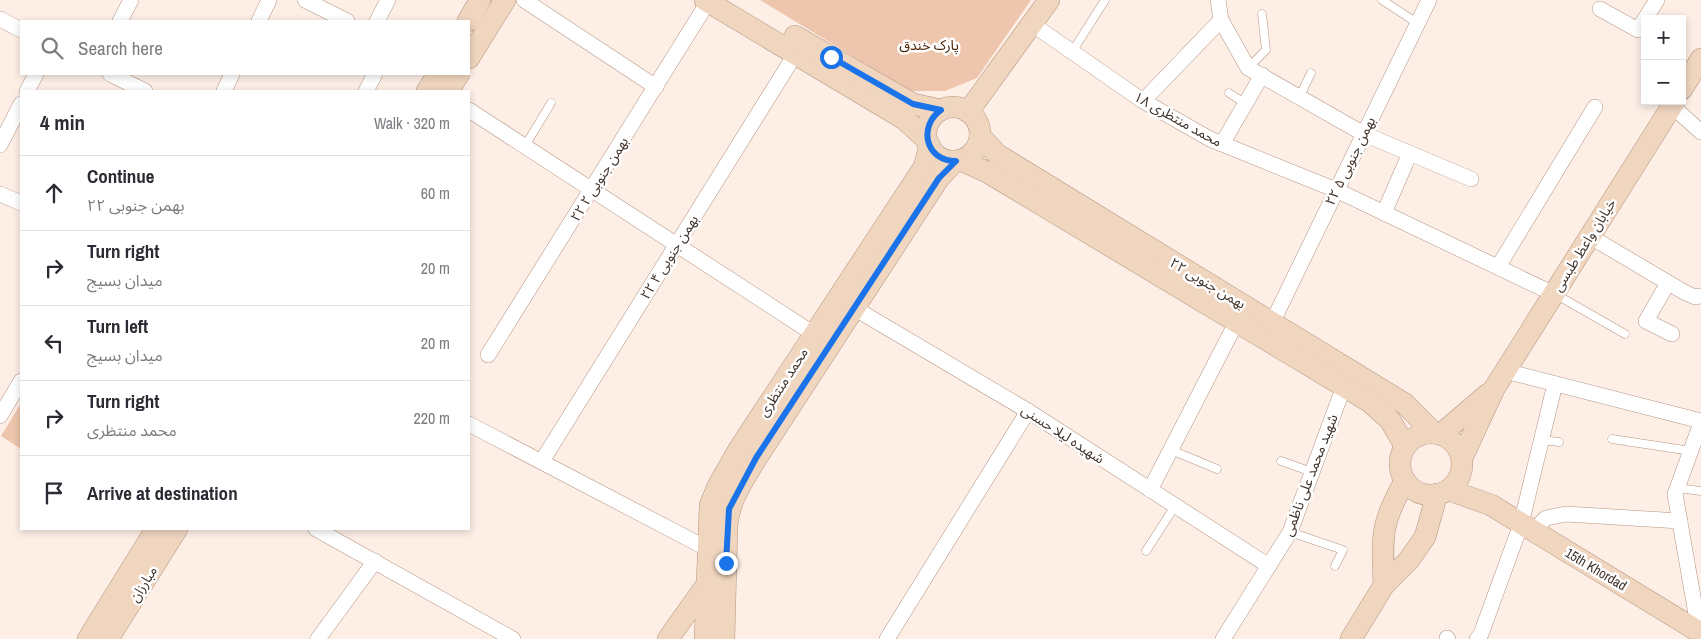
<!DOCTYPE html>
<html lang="en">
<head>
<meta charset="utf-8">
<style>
	:root { --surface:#fff; --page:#f2f2f3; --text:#2b2b33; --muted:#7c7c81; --line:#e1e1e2 }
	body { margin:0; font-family:"Archivo Narrow","Noto Sans Arabic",sans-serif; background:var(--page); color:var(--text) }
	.controls { position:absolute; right:15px; top:15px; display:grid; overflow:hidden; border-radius:0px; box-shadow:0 2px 8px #0003 }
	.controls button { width:45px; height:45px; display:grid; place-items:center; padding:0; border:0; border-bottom:1px solid var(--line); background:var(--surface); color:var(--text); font:25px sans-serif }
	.stop { position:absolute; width:15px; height:15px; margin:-11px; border:4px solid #1a73e8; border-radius:50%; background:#fff }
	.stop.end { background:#1a73e8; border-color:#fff; box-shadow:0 1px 5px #0008 }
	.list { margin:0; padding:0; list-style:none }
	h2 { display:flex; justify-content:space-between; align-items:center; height:65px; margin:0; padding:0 20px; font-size:21px }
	h2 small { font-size:16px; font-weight:400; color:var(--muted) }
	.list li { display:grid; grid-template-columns:32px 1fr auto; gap:15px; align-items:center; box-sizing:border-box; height:75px; padding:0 20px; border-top:1px solid var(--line) }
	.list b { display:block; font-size:19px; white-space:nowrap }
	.list p { margin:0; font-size:16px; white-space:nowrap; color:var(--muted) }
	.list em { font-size:16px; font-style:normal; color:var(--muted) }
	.icon { flex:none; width:28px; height:28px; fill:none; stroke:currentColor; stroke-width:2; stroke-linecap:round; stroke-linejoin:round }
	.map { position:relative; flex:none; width:1701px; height:639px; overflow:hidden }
	.search { position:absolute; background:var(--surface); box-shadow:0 2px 8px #0003; left:20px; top:20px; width:450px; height:55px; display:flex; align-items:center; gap:12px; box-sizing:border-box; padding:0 18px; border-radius:0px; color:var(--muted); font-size:19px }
	.panel { position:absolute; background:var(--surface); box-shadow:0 2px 8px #0003; left:20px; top:90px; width:450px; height:440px; border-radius:0px }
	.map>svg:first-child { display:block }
</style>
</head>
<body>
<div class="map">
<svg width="1701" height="639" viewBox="0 0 1701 639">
	<rect width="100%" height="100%" fill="#fdefe6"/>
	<g fill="#eec6ad">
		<polygon points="760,0 1031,0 977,78 945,91 910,91"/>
		<polygon points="21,403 21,449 1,436"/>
	</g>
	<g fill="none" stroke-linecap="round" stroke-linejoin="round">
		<g stroke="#b59581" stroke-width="9">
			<g id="lane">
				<polyline points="1382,0 1417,23"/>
				<polyline points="1072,52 1105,0"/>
				<polyline points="1248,68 1266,50 1262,14"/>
				<polyline points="1229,93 1246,104"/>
				<polyline points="1300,96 1311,73"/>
				<polyline points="525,146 551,103"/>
				<polyline points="1555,294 1625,334"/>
				<polyline points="1612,439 1691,451"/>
				<polyline points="1541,440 1559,442"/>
				<polyline points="1171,450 1217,469"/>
				<polyline points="1281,461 1312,472"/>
				<polyline points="1678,488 1701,491"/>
				<polyline points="1290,532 1343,550 1335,566"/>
				<polyline points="1146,551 1175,506"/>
			</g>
		</g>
		<g stroke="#b59581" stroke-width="16">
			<g id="street">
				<polyline points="305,0 347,21"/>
				<polyline points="524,0 656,87"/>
				<polyline points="1218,0 1221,20 1248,68 1364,134 1471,179"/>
				<polyline points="1600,9 1638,30 1645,19"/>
				<polyline points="0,19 21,30"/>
				<polyline points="1645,19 1657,0"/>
				<polyline points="120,21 131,0"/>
				<polyline points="259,21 269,0"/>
				<polyline points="377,21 388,0"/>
				<polyline points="1032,24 1143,101 1210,139 1336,190 1554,294"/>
				<polyline points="110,74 145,91"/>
				<polyline points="27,91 36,74"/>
				<polyline points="224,91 232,74"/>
				<polyline points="366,91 375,74"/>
				<polyline points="1143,101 1221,20"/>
				<polyline points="1672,106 1701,132"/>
				<polyline points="469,110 814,334"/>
				<polyline points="1222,144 1262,75"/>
				<polyline points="0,145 21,104"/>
				<polyline points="0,194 21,203"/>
				<polyline points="1384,213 1410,153"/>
				<polyline points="1589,236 1684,292 1695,297 1701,296"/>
				<polyline points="1498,267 1595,107"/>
				<polyline points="1668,283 1646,321 1672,334"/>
				<polyline points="854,308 1028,411 1269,566"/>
				<polyline points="1272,323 1429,0"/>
				<polyline points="488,355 708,2"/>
				<polyline points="1505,371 1701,421"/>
				<polyline points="0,416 21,381"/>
				<polyline points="469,424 708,549"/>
				<polyline points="542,461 796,53"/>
				<polyline points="1150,490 1237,321"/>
				<polyline points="316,529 513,639"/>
				<polyline points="1533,531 1546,518 1566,514 1680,521"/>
				<polyline points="1699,631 1675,494 1701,423"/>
				<polyline points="1447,638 1448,639"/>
				<polyline points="318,639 375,561"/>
				<polyline points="887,639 1028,411"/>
				<polyline points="1223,639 1290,532 1344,386"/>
				<polyline points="1477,639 1481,634 1521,524 1555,384"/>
			</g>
		</g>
		<g stroke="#b59581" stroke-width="22">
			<g id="secondary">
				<polyline points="705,0 904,119 927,140"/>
				<polyline points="468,21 480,0"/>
				<polyline points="795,36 913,104 941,110"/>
				<polyline points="469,58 505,0"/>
				<polyline points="1682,89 1701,59"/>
				<polyline points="427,91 438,74"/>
				<polyline points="448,91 459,74"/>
				<circle cx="953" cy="134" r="27"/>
				<polyline points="968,112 1049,0"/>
				<polyline points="980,136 998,155 1405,404 1434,433"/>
				<polyline points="960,160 987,172 1370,402 1390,420 1405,446"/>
				<circle cx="1431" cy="464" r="31"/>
				<polyline points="1441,434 1488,394"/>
				<polyline points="1462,458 1494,389 1675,101"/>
				<polyline points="1449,490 1491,505 1701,633"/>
				<path d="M1384,585C1382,537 1380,524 1405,481"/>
				<polyline points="88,639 156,529"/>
				<polyline points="108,639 177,529"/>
				<polyline points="668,639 707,584"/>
				<polyline points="705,639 710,505 718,486 739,449 924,167 930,146"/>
				<path d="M724,639L727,526C729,500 743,481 756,459L939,178L955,161"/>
				<polyline points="1351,639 1384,585 1409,560 1425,537 1437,494"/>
			</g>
		</g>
		<use href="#lane" stroke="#fff" stroke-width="8"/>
		<use href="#street" stroke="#fff" stroke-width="15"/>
		<use href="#secondary" stroke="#f0d5bf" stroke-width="21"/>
	</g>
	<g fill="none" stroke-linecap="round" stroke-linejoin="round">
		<path stroke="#1a73e8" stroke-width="6" d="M726,563L729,509L756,458L939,178L956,161C925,161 918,126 941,110L913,104L831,57"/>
	</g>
	<g text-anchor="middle" stroke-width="5" stroke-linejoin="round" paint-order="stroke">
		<g font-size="14" fill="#492304" stroke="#fff">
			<text x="929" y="50">پارک خندق</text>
		</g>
		<g font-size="14" fill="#41342c" stroke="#fff">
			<text transform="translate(1178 119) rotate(29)" y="5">محمد منتظری ۱۸</text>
			<text transform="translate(1350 161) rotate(-64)" y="5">۲۲ بهمن جنوبی ۵</text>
			<text transform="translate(599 179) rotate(-58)" y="5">۲۲ بهمن جنوبی ۲</text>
			<text transform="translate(1584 245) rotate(-58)" y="5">خیابان واعظ طبسی</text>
			<text transform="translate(669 257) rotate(-58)" y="5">۲۲ بهمن جنوبی ۴</text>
			<text transform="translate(1208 283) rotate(31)" y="5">۲۲ بهمن جنوبی</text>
			<text transform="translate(783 382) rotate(-57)" y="5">محمد منتظری</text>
			<text transform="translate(1063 434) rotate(33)" y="5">شهیده لیلا حسنی</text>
			<text transform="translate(1310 475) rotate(-69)" y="5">شهید محمد علی ناظمی</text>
			<text transform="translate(1596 569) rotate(31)" y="5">15th Khordad</text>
			<text transform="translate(143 584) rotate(-58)" y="5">مبارزان</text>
		</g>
	</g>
</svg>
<div class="controls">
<button>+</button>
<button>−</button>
</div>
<div class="stop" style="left:831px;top:57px"></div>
<div class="stop end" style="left:726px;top:563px"></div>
<div class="search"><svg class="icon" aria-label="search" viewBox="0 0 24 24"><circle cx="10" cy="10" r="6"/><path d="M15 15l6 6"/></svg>Search here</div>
<section class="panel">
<h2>4 min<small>Walk · 320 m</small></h2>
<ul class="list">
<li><svg class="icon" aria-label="ahead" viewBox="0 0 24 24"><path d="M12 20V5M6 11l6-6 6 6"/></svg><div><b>Continue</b><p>۲۲ بهمن جنوبی</p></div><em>60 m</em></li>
<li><svg class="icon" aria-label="right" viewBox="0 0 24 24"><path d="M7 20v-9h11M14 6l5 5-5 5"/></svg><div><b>Turn right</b><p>میدان بسیج</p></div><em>20 m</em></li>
<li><svg class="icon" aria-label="left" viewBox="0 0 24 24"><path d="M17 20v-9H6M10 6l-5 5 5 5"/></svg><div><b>Turn left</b><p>میدان بسیج</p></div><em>20 m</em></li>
<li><svg class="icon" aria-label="right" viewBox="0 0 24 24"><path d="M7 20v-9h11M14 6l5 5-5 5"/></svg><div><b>Turn right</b><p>محمد منتظری</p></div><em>220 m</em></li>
<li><svg class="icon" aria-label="arrive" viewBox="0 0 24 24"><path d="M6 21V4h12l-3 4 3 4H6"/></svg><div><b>Arrive at destination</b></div></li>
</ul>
</section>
</div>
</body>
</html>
